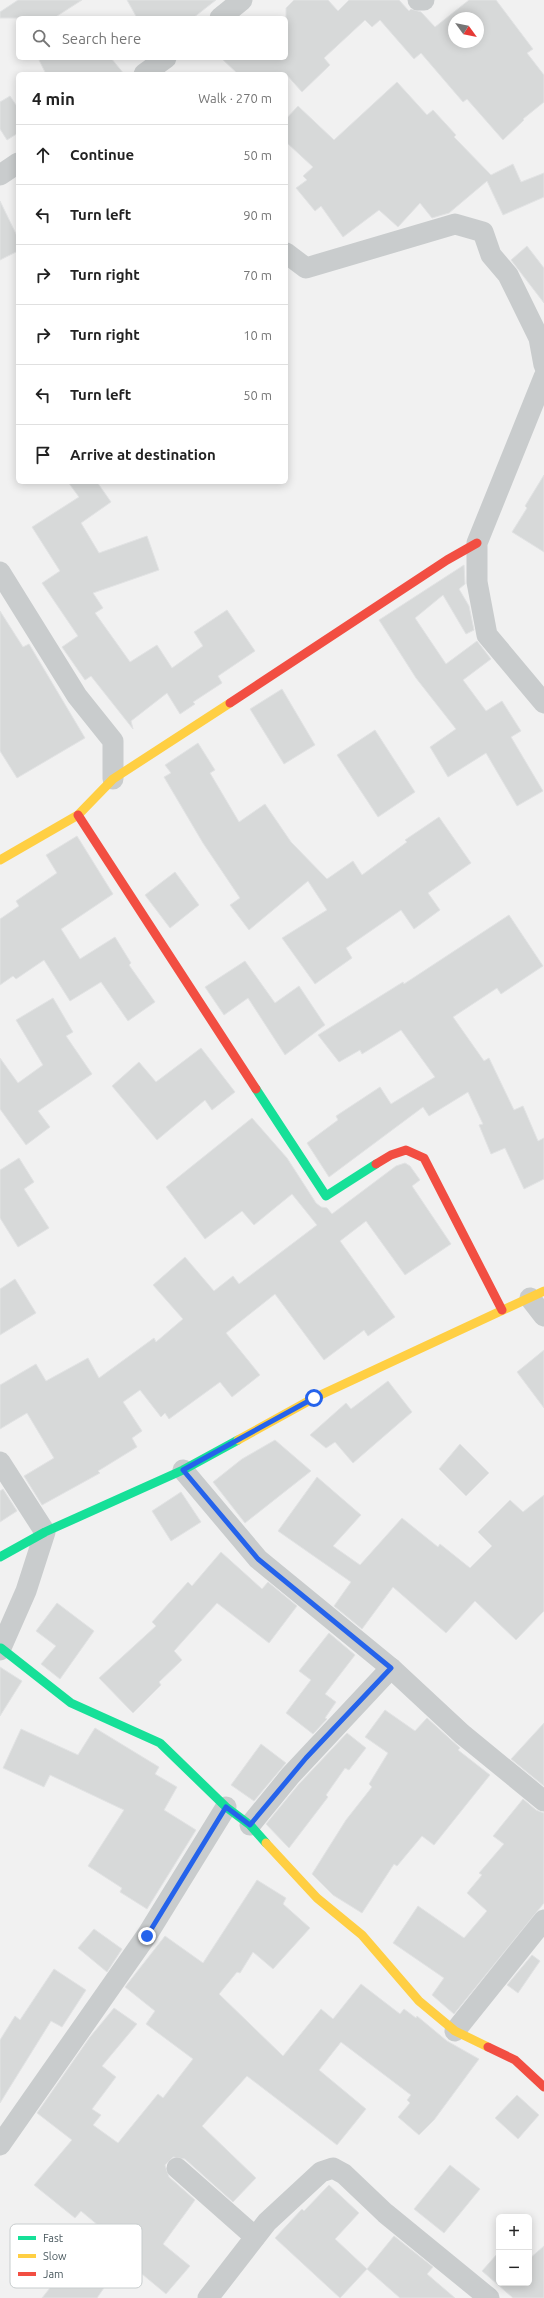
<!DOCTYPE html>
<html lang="en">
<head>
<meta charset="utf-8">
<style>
	:root { --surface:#fff; --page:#f6f6f6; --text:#222; --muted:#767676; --line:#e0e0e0 }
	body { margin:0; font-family:Ubuntu,sans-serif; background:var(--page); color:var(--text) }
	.controls { position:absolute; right:12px; bottom:12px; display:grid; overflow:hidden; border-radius:6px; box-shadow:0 2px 10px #0003 }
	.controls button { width:36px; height:36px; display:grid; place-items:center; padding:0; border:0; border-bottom:1px solid var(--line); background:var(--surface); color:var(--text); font:20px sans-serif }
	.compass { position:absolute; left:448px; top:12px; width:36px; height:36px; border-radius:50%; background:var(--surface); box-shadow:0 2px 10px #0003; rotate:123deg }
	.stop { position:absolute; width:12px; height:12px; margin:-9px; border:3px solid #2563eb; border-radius:50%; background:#fff }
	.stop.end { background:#2563eb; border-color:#fff; box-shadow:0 1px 4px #0008 }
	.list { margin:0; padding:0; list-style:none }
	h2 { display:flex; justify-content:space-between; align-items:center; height:52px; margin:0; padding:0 16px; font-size:17px }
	h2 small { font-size:13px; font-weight:400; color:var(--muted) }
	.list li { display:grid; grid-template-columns:26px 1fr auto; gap:12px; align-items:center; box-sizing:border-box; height:60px; padding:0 16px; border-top:1px solid var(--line) }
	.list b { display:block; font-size:15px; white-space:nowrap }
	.list em { font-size:13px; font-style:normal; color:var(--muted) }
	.icon { flex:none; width:22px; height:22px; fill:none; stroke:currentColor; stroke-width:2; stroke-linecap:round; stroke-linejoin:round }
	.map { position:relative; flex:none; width:544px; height:2298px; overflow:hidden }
	.search { position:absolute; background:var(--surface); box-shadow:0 2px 10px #0003; left:16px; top:16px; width:272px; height:44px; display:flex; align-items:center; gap:10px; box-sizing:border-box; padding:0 14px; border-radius:6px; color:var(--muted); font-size:15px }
	.panel { position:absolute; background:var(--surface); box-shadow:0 2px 10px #0003; left:16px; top:72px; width:272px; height:412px; border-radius:6px }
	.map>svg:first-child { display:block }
</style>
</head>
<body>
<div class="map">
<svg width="544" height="2298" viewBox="0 0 544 2298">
	<rect width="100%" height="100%" fill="#f1f1f1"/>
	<g fill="#d7d9d9" stroke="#e2e3e4" fill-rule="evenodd">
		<polygon points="18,0 82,0 54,18 0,18 0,12"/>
		<polygon points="127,0 216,0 193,18 137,18"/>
		<path d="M294,0H328L338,11L349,0H399L409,11L411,9L421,12L435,27L469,0H496L533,49L527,53L544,75V102L523,119L524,120L503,140L467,99L463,102L421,53L414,59L380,20L372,27L365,20L324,58L330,65L302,92L286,74H238L221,58H286V8ZM454,18H478V42H454Z"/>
		<polygon points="38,58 111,58 124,74 46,74"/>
		<polygon points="397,82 427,115 433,110 456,135 454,137 491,175 513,164 521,182 544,173 544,197 503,215 487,181 449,213 432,218 420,203 398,227 379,210 343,237 321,206 315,211 296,188 307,180 303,176 313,167 286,142 286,119 298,106 334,140"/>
		<polygon points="10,96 18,108 18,133 7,140 0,129 0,102"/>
		<polygon points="0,201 18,238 18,251 0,260"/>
		<polygon points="527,246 544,268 544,303 511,260"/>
		<polygon points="544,475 544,552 512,532 527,508 525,506"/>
		<polygon points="68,482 97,482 111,502 81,523 99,553 147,536 159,570 93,593 103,608 95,613 130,662 157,645 172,668 203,646 194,632 227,610 255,651 218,676 222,683 193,702 195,704 180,714 167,693 131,721 133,729 91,676 85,680 62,647 78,636 42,583 60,571 32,527 79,497"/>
		<polygon points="464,565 465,584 459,589 469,606 474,630 466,634 443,595 415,618 446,664 477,641 491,659 463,680 486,711 502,701 521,731 511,737 543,791 517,806 486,753 448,777 430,747 456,729 416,678 379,620"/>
		<polygon points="0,611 23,647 29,644 85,738 17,778 0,751"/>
		<polygon points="282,689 315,745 284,764 250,709"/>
		<polygon points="375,730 415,792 378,817 337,755"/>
		<polygon points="198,743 215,770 210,773 239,822 265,804 291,842 327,879 353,861 362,875 407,842 405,840 439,817 471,863 428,893 440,910 414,929 401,910 346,948 352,958 315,984 282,938 327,910 308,881 249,930 230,905 240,898 203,843 164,777 171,773 165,765"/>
		<polygon points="77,836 113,894 61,929 80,959 115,937 131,963 129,965 155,1002 128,1021 101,982 70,1001 44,960 16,979 13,976 0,985 0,919 19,906 16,901 57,873 46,855"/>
		<polygon points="175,872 199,905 170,928 145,895"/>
		<polygon points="509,915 543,966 501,994 497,988 453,1017 484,1061 489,1058 514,1110 523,1106 538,1141 544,1138 544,1179 524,1189 505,1148 491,1154 479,1125 483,1124 468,1092 429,1116 423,1107 329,1177 307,1143 338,1120 336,1116 380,1087 391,1104 435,1077 401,1030 362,1054 360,1050 339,1062 318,1035 403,982 404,984"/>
		<polygon points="245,961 275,1003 299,986 325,1025 285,1055 248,998 224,1015 205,987"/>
		<polygon points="53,998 73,1032 66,1036 92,1074 38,1111 50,1127 26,1145 0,1109 0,1058 18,1083 43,1065 16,1020"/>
		<polygon points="201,1048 235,1092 212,1110 205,1100 157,1140 112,1086 139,1062 156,1082"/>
		<polygon points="252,1118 287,1158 316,1203 321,1207 327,1208 332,1214 396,1166 405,1163 410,1166 420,1180 412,1186 451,1244 405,1275 366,1221 340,1241 395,1317 368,1336 364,1330 324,1360 275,1294 226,1333 260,1375 232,1397 220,1382 169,1419 165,1413 161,1417 140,1390 123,1402 142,1431 132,1438 137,1447 98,1471 100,1473 42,1505 24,1476 54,1458 27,1413 0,1429 0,1385 36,1364 46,1381 88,1358 99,1378 154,1338 156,1342 183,1319 153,1285 185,1257 214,1291 233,1276 239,1284 317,1225 292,1194 254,1225 242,1211 205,1239 166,1187"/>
		<polygon points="19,1158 34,1182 24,1189 49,1228 18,1247 0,1218 0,1170"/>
		<polygon points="15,1279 36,1313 0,1335 0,1289"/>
		<polygon points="544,1350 544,1408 517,1372"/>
		<polygon points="388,1381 412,1412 353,1463 335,1442 326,1448 310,1435 346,1403 351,1409"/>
		<polygon points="275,1440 311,1471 245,1523 213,1482 242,1459"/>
		<polygon points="460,1444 489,1473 466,1496 439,1469"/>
		<polygon points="317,1477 361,1515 333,1546 360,1565 402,1518 438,1547 440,1544 470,1568 492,1546 478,1532 510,1500 523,1512 544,1495 544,1611 516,1640 475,1601 446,1633 393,1587 362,1629 334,1606 351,1582 278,1531"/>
		<polygon points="3,1489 17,1511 0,1522 0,1491"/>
		<polygon points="181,1492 201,1522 171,1541 152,1511"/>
		<polygon points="221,1552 262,1589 268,1582 297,1606 269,1643 217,1603 174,1651 182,1660 159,1682 161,1685 133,1713 99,1678 156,1626 152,1622 188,1582 192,1586"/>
		<polygon points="57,1603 94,1631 60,1679 41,1664 56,1646 36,1631"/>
		<polygon points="329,1633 355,1655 325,1694 336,1702 325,1718 327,1719 313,1734 286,1713 311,1680 299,1671"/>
		<polygon points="0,1667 22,1681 0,1716"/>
		<polygon points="385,1710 415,1731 427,1718 460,1748 458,1750 490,1775 434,1845 422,1836 397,1866 394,1864 362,1913 333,1895 312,1874 346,1820 372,1787 369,1784 388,1753 365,1737"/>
		<polygon points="544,1723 544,1786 511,1759"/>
		<polygon points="95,1728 159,1767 155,1774 177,1787 164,1810 196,1830 147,1909 120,1892 122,1888 88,1866 124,1810 50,1775 44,1787 3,1768 21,1729 78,1755"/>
		<polygon points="347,1733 366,1748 349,1770 345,1768 326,1795 328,1797 289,1848 266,1824 299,1784"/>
		<polygon points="261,1744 286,1763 254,1801 231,1785"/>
		<polygon points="523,1799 536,1810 544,1813 544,1903 454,2014 432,1995 444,1978 393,1943 418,1906 464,1938 487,1911 467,1893 482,1875 479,1873 504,1844 493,1836"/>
		<polygon points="257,1880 286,1898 283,1904 310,1928 273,1969 253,1952 240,1973 237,1972 219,1994 283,2056 321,2009 333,2019 361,1984 400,2014 404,2009 416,2018 417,2016 447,2041 479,2059 434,2120 419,2135 398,2117 410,2103 407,2100 411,2095 341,2042 319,2070 366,2109 337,2145 247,2076 202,2126 256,2178 233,2202 185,2159 173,2157 165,2165 169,2177 195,2200 163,2244 190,2266 166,2294 124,2259 97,2298 42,2298 99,2226 81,2211 75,2218 34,2185 72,2140 37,2113 90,2037 114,2008 137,2024 102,2066 116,2077 92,2109 101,2115 93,2125 118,2143 158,2094 163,2098 193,2059 146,2024 155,2011 125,1987 165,1936 203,1963"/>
		<polygon points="94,1929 122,1949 107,1972 78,1948"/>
		<polygon points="532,1955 540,1961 518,1993 507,1985"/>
		<polygon points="54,1969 86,1990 62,2027 51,2021 0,2103 0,2040 15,2016 20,2020"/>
		<polygon points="517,2095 539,2115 518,2139 495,2118"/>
		<polygon points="450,2165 480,2189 444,2233 414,2209"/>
		<polygon points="329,2185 359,2213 335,2239 367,2269 340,2298 275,2238 302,2209 304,2211"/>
		<polygon points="394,2236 433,2267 427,2274 455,2298 400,2298 367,2269"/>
		<polygon points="544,2246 544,2298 513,2298 482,2271 497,2254 499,2256 499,2283 529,2283 529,2259"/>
	</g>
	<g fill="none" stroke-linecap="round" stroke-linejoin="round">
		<g stroke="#c9cccd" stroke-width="21">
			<polyline points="418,0 424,0"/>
			<polyline points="220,18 242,0"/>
			<polyline points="144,74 166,58"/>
			<polyline points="0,175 18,163"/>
			<polyline points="286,253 306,268 455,224 483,232 491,255 508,275 539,338 544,365"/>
			<polyline points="544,377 477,543 477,582 487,635 544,703"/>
			<polyline points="0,572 77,696 113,741 113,779"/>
			<polyline points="530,1298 544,1316"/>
			<polyline points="0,1462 45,1532 26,1591 0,1650"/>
			<polyline points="183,1470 258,1559 391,1668 462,1734 544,1801"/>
			<polyline points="250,1825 290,1776 391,1668"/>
			<polyline points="455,2031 544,1920"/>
			<polyline points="0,2145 147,1935 226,1807"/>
			<polyline points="177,2168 255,2237"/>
			<polyline points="208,2298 267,2222 321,2172 333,2168 344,2174 385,2213 489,2298"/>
		</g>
		<g stroke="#16e098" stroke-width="9">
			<polyline points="256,1089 326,1196 376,1164"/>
			<polyline points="0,1557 45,1532 183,1470 238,1440"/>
			<polyline points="1,1648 71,1703 160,1743 226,1807 250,1825 266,1843"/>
		</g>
		<g stroke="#ffcf43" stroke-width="9">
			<polyline points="0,860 78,815 113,779 230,703"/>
			<polyline points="238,1440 314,1398 544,1291"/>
			<polyline points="266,1843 317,1898 362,1935 419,2001 455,2031 488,2047"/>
		</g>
		<g stroke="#f24e42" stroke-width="9">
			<polyline points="230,703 447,560 477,543"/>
			<polyline points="78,815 256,1089"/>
			<polyline points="376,1164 391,1155 406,1150 424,1158 502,1310"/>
			<polyline points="488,2047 515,2060 544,2087"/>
		</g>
	</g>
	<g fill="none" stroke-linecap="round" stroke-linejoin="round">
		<polyline stroke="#2563eb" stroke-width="5" points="147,1936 226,1807 250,1825 306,1758 391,1668 258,1559 183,1470 314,1398"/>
	</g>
	<rect x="10" y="2224" width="132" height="64" rx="6" fill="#fff" stroke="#c8cdce" stroke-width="1"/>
	<rect x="18" y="2236" width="18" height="4" fill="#16e098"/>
	<rect x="18" y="2254" width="18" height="4" fill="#ffcf43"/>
	<rect x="18" y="2272" width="18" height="4" fill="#f24e42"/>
	<g font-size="11" fill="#48575d">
		<text x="43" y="2242">Fast</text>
		<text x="43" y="2260">Slow</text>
		<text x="43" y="2278">Jam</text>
	</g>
</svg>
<div class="controls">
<button>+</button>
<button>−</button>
</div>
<svg class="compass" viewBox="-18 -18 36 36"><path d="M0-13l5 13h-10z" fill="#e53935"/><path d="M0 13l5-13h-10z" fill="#767676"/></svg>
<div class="stop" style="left:314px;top:1398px"></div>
<div class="stop end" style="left:147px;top:1936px"></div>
<div class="search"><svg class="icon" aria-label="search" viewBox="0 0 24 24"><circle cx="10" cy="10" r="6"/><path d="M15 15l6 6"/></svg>Search here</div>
<section class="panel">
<h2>4 min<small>Walk · 270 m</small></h2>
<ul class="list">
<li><svg class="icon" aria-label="ahead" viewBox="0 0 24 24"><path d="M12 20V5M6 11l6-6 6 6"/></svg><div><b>Continue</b></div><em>50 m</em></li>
<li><svg class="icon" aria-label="left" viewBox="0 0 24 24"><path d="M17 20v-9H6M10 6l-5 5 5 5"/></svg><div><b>Turn left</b></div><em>90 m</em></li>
<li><svg class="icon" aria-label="right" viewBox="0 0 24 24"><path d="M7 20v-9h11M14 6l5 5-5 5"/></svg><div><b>Turn right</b></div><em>70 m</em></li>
<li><svg class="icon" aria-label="right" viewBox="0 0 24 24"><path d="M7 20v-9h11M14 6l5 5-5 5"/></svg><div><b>Turn right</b></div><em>10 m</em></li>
<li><svg class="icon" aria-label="left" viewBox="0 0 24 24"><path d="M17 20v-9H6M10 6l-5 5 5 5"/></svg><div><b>Turn left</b></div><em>50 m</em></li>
<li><svg class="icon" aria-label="arrive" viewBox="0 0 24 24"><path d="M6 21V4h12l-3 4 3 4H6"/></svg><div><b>Arrive at destination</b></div></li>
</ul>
</section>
</div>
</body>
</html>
